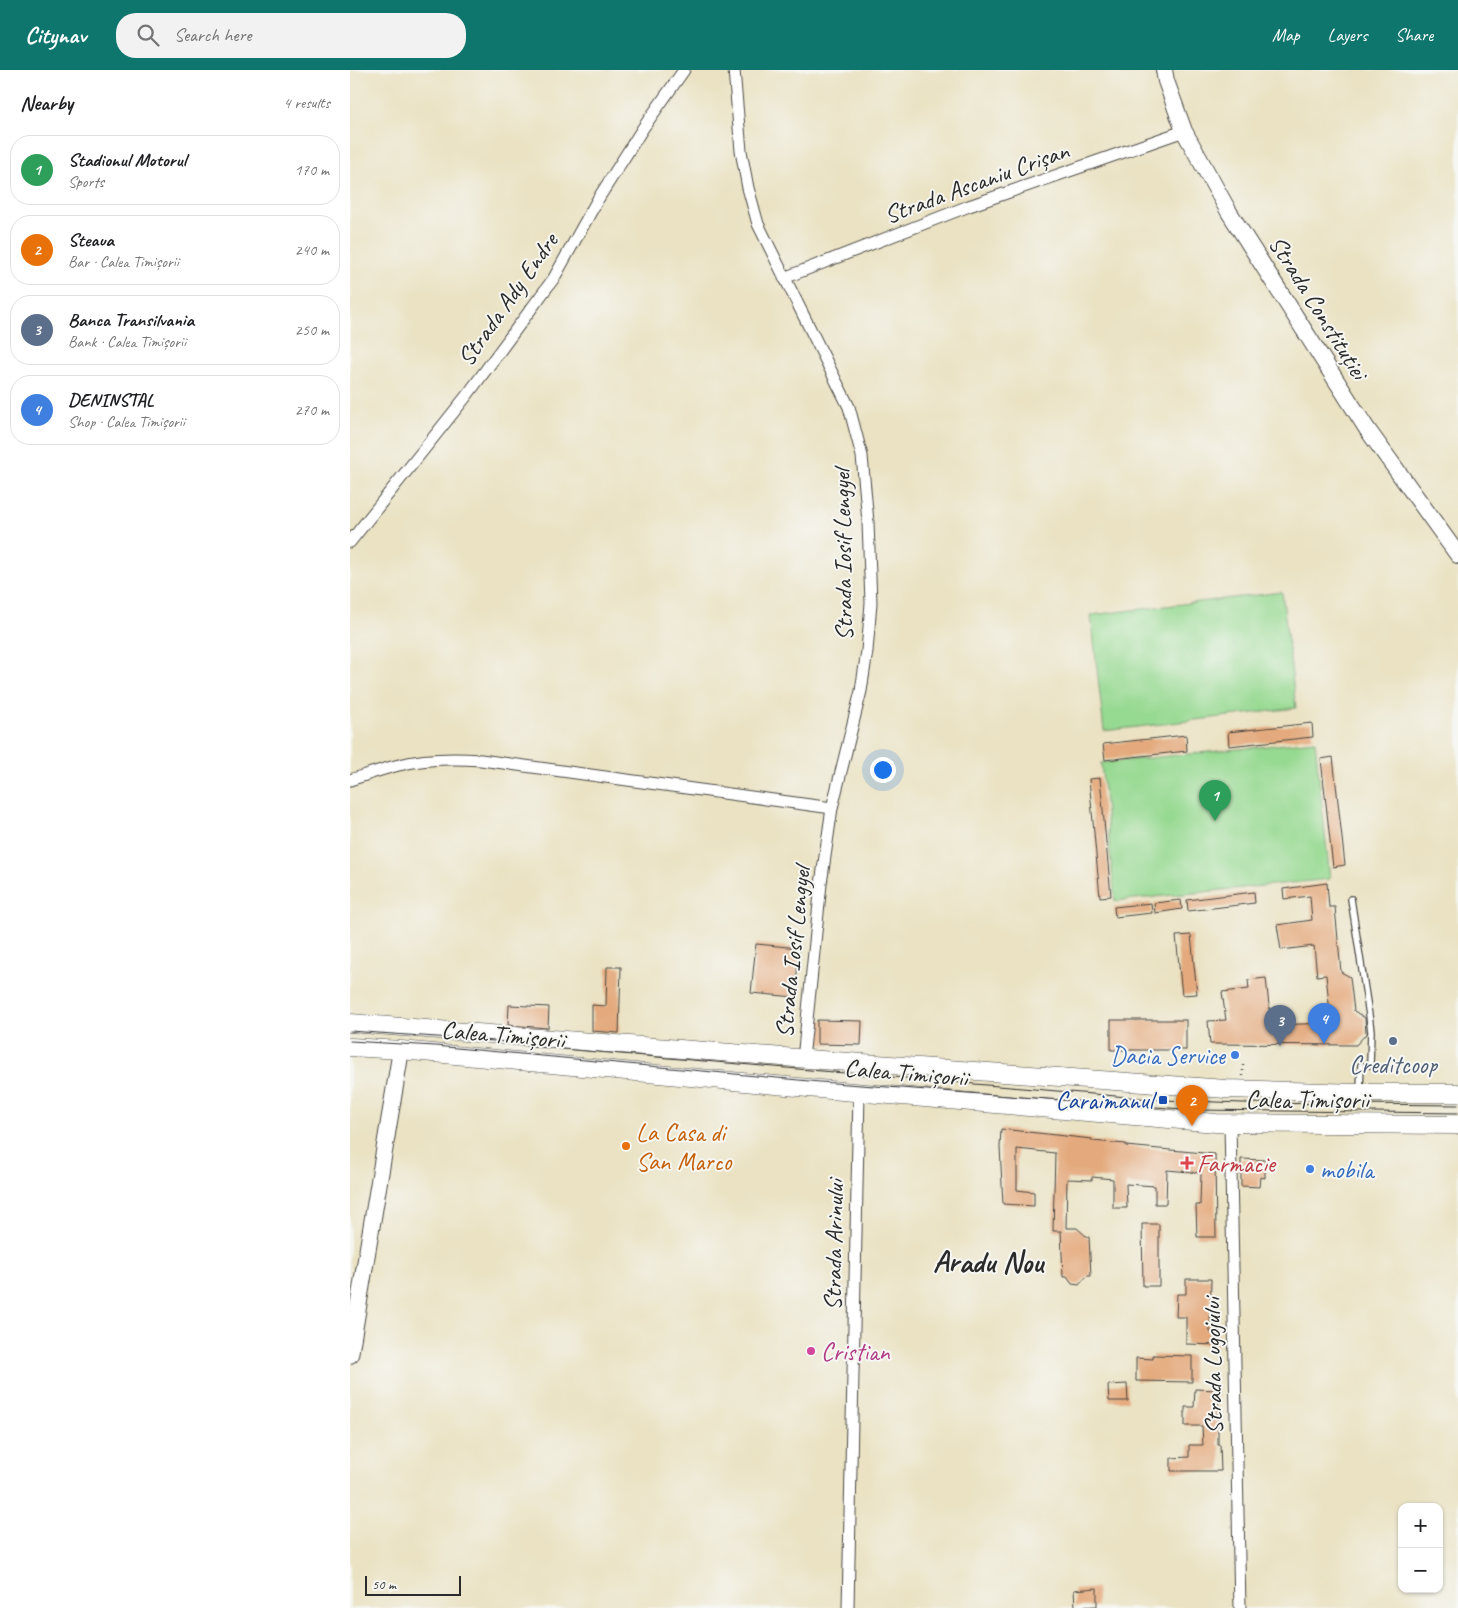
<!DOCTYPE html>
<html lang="en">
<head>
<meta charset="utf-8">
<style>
	:root { --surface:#fff; --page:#f2f2f2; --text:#202124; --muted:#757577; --line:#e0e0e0; --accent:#0f766e }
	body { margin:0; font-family:Caveat,sans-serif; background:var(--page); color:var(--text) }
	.controls { position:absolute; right:15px; bottom:15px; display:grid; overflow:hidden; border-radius:10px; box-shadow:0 1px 4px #0004 }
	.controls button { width:45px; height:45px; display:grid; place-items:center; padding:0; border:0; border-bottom:1px solid var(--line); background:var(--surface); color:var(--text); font:25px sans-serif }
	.scale { position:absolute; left:15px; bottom:12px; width:96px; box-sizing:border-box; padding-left:5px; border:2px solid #2b2b2b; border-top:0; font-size:14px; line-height:18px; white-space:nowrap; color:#2b2b2b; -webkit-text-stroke:4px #f6f6f2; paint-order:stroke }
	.you { position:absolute; left:532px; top:699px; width:18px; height:18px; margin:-12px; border:4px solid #fff; border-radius:50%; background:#1a73e8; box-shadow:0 0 0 8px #1a73e833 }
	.badge { display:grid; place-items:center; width:32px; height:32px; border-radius:50%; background:var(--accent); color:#fff; font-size:16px; font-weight:700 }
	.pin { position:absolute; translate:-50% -41px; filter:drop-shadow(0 1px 2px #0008) }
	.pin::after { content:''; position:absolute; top:26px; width:18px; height:15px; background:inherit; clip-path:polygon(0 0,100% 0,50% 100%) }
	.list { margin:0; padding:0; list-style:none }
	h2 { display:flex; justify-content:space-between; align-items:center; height:65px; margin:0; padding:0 20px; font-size:21px }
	h2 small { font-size:16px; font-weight:400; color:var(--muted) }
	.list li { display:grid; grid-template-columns:32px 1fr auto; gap:15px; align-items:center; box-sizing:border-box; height:70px; margin:0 10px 10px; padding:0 10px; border:1px solid var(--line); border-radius:20px }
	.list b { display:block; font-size:19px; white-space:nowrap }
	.list p { margin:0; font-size:16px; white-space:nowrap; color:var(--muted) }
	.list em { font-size:16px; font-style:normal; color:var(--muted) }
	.icon { flex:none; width:28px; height:28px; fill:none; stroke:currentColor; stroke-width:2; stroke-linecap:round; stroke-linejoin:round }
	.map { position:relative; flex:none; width:1108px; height:1538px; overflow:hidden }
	header { display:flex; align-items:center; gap:30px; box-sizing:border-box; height:70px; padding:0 25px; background:var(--accent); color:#fff }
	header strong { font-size:24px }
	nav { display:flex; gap:28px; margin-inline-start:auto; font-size:18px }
	.search { width:350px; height:45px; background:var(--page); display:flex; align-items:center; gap:12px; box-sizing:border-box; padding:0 18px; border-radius:20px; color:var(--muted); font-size:19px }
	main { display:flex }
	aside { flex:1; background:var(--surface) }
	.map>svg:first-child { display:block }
</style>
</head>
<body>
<header>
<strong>Citynav</strong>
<div class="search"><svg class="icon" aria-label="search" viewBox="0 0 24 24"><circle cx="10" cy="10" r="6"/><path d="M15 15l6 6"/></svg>Search here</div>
<nav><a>Map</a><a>Layers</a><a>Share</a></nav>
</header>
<main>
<aside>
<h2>Nearby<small>4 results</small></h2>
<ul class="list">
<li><span class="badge" style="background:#2e9e5b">1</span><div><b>Stadionul Motorul</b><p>Sports</p></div><em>170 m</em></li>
<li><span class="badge" style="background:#e8710a">2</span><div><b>Steaua</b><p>Bar · Calea Timișorii</p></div><em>240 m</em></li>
<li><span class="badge" style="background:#5c6f8a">3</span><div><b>Banca Transilvania</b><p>Bank · Calea Timișorii</p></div><em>250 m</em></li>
<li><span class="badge" style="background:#3f7fe0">4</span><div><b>DENINSTAL</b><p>Shop · Calea Timișorii</p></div><em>270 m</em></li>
</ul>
</aside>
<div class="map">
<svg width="1108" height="1538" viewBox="0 0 1108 1538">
	<rect width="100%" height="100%" fill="#f6f6f2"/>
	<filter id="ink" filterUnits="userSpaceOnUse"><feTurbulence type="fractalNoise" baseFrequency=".02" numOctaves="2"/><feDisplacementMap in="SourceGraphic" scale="10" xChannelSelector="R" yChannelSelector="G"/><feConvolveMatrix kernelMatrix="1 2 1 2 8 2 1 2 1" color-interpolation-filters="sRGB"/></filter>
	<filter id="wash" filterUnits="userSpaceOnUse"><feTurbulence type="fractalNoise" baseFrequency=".0096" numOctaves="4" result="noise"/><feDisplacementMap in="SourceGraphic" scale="20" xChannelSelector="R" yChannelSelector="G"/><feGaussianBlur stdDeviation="1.12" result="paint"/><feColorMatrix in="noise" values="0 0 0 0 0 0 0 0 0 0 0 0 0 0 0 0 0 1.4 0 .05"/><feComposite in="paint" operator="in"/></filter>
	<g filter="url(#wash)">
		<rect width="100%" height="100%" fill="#eae2c3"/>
		<g fill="#96d991" stroke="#60825e">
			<polygon points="932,522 946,638 754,661 741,545"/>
			<polygon points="965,671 980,809 765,831 751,693"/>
		</g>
		<g id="blocks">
			<g fill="#e4aa7e">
				<polygon points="962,653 963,667 879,676 878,662"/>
				<polygon points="836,665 837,681 755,690 753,674"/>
				<polygon points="983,687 995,795 983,797 971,689"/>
				<polygon points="750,708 761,826 750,827 739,709"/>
				<polygon points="977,813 979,837 985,837 991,902 1000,907 1004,941 1015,948 1016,964 1006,975 860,974 858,951 876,950 872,922 899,919 898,910 916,908 921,955 981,953 976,905 967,906 964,876 931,880 927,855 962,850 960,826 934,829 933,819"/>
				<polygon points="904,822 905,833 838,841 837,830"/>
				<polygon points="831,830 832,839 805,843 804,833"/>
				<polygon points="801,833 802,843 765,847 764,837"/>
				<polygon points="841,865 847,924 832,925 826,866"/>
				<polygon points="406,874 449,878 445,927 401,923"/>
				<polygon points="257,897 271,897 269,963 242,961 242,935 256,936"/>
				<polygon points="159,935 199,937 198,958 158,955"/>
				<polygon points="467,950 512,951 511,975 467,974"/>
				<rect x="761" y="950" width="75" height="30"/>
				<polygon points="651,1059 742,1069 742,1071 776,1074 776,1076 865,1084 866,1167 847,1167 846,1135 850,1135 851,1103 817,1100 816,1134 805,1134 805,1116 776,1114 777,1138 763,1138 763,1109 742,1107 742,1110 717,1109 716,1158 727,1158 737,1167 739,1167 741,1206 737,1206 729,1215 722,1214 717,1207 713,1207 711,1161 703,1161 705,1083 667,1079 667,1120 684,1122 684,1136 653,1134 650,1077"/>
				<polygon points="891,1089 915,1090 915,1108 910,1107 909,1117 891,1116"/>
				<polygon points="792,1154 809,1154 809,1216 793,1216"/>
				<polygon points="836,1209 861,1209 860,1262 868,1263 868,1275 836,1274 836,1247 826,1247 827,1224 836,1224"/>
				<polygon points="803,1285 842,1286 842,1312 786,1311 786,1288 803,1289"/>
				<polygon points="777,1314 778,1331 759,1331 758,1315"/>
				<polygon points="845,1319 868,1320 868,1375 870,1375 871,1401 821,1401 821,1388 839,1387 839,1375 853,1375 852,1356 835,1356 835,1337 844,1337"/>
				<polygon points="747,1518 747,1536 725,1537 724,1520"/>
			</g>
		</g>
	</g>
	<g filter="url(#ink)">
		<use href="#blocks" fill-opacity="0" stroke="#484642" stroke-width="1"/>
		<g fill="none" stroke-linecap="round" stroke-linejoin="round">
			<g stroke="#484642" stroke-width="8">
				<g id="lane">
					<polyline points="1001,829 1019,945 1021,961 1020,995"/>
					<polyline points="1010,1020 1011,995"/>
				</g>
			</g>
			<g stroke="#484642" stroke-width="13">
				<g id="street">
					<polyline points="384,0 391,81 398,118 408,154 499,337 512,386 518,452 521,533 517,581 511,621 482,738 471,814 453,989"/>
					<polyline points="434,208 619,136 834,61"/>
					<polyline points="0,472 118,324 204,208 248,129 293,58 334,0"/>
					<path d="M0,710C16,705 32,699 49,695C76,688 103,688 131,690L482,738"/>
					<polyline points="880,1053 890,1538"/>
					<polyline points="498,1538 509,1023"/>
				</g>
			</g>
			<g stroke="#484642" stroke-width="18">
				<g id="secondary">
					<polyline points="814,0 816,11 834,61 879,142 1017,359 1108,485"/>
					<polyline points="0,1285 51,980"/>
				</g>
			</g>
			<g stroke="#484642" stroke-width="19">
				<g id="primary">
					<polyline points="0,953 471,990 876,1019 1010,1023 1108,1023"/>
					<polyline points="0,977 51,980 469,1019 866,1053 1108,1055"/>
				</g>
			</g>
			<polyline stroke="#484642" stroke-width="2.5" stroke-dasharray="1 4" stroke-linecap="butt" points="893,995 893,1006"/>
			<use href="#lane" stroke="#fff" stroke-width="5.5"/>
			<use href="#street" stroke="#fff" stroke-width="11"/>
			<use href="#secondary" stroke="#fff" stroke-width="16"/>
			<use href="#primary" stroke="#fff" stroke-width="18"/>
			<g stroke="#2b2b2b" stroke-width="1">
				<polyline points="0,961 159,972 189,977 813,1030 893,1033 1108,1035"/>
				<polyline points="0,971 85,976 470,1012 846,1040 1108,1043"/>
			</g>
		</g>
	</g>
	<circle fill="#5c6f8a" stroke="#f6f6f2" stroke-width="2" cx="1043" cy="971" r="5"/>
	<g fill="#3f7fe0" stroke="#f6f6f2" stroke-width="2">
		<circle cx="885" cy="985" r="5"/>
		<circle cx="960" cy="1099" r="5"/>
	</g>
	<rect fill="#1a4fb4" stroke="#f6f6f2" stroke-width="2" x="808" y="1025" width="10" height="10" rx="2.5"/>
	<circle fill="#e8710a" stroke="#f6f6f2" stroke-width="2" cx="276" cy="1076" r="5"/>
	<path fill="#e0444e" stroke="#f6f6f2" stroke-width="2" d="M834.5 1085.5h5v5h5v5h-5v5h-5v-5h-5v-5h5z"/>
	<circle fill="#d1479c" stroke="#f6f6f2" stroke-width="2" cx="461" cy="1281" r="5"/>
	<g text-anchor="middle" stroke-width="4" stroke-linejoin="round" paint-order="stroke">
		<g font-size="25" fill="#2b2b2b" stroke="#f6f6f2">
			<text transform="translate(626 112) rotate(-20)" y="9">Strada Ascaniu Crișan</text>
			<text transform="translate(157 229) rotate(-55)" y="9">Strada Ady Endre</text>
			<text transform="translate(969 237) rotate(58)" y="9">Strada Constituției</text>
			<text transform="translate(492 485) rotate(-91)" y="9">Strada Iosif Lengyel</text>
			<text transform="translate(442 882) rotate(-84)" y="9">Strada Iosif Lengyel</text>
			<text transform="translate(153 964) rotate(5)" y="9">Calea Timișorii</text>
			<text transform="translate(556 1002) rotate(5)" y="9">Calea Timișorii</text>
			<text x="957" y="1038">Calea Timișorii</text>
			<text transform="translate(483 1175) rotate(-89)" y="9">Strada Arinului</text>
			<text transform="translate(862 1296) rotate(-91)" y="9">Strada Lugojului</text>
		</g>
		<g font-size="25" fill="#366cbe" stroke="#f6f6f2" text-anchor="end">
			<text x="875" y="994">Dacia Service</text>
			<text x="970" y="1108" text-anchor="start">mobila</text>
		</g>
		<g font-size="25" fill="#4e5e75" stroke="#f6f6f2">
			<text x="1043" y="1003">Creditcoop</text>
		</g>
		<g font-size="25" fill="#164399" stroke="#f6f6f2" text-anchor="end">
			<text x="803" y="1039">Caraimanul</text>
		</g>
		<g font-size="25" fill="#c56008" stroke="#f6f6f2" text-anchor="start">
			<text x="286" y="1071">La Casa di<tspan x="286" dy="29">San Marco</tspan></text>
		</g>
		<g font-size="25" fill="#be3a42" stroke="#f6f6f2" text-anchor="start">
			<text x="847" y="1102">Farmacie</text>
		</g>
		<g font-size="25" fill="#b23c85" stroke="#f6f6f2" text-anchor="start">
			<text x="471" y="1290">Cristian</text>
		</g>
		<g font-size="30" font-weight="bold" fill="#2b2b2b" stroke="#f6f6f2">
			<text x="638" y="1202">Aradu Nou</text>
		</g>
	</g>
</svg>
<div class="controls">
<button>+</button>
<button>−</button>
</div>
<div class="scale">50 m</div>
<div class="you"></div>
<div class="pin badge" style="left:865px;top:751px;background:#2e9e5b">1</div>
<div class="pin badge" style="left:842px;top:1056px;background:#e8710a">2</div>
<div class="pin badge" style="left:930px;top:976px;background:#5c6f8a">3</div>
<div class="pin badge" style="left:974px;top:974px;background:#3f7fe0">4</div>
</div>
</main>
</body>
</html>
